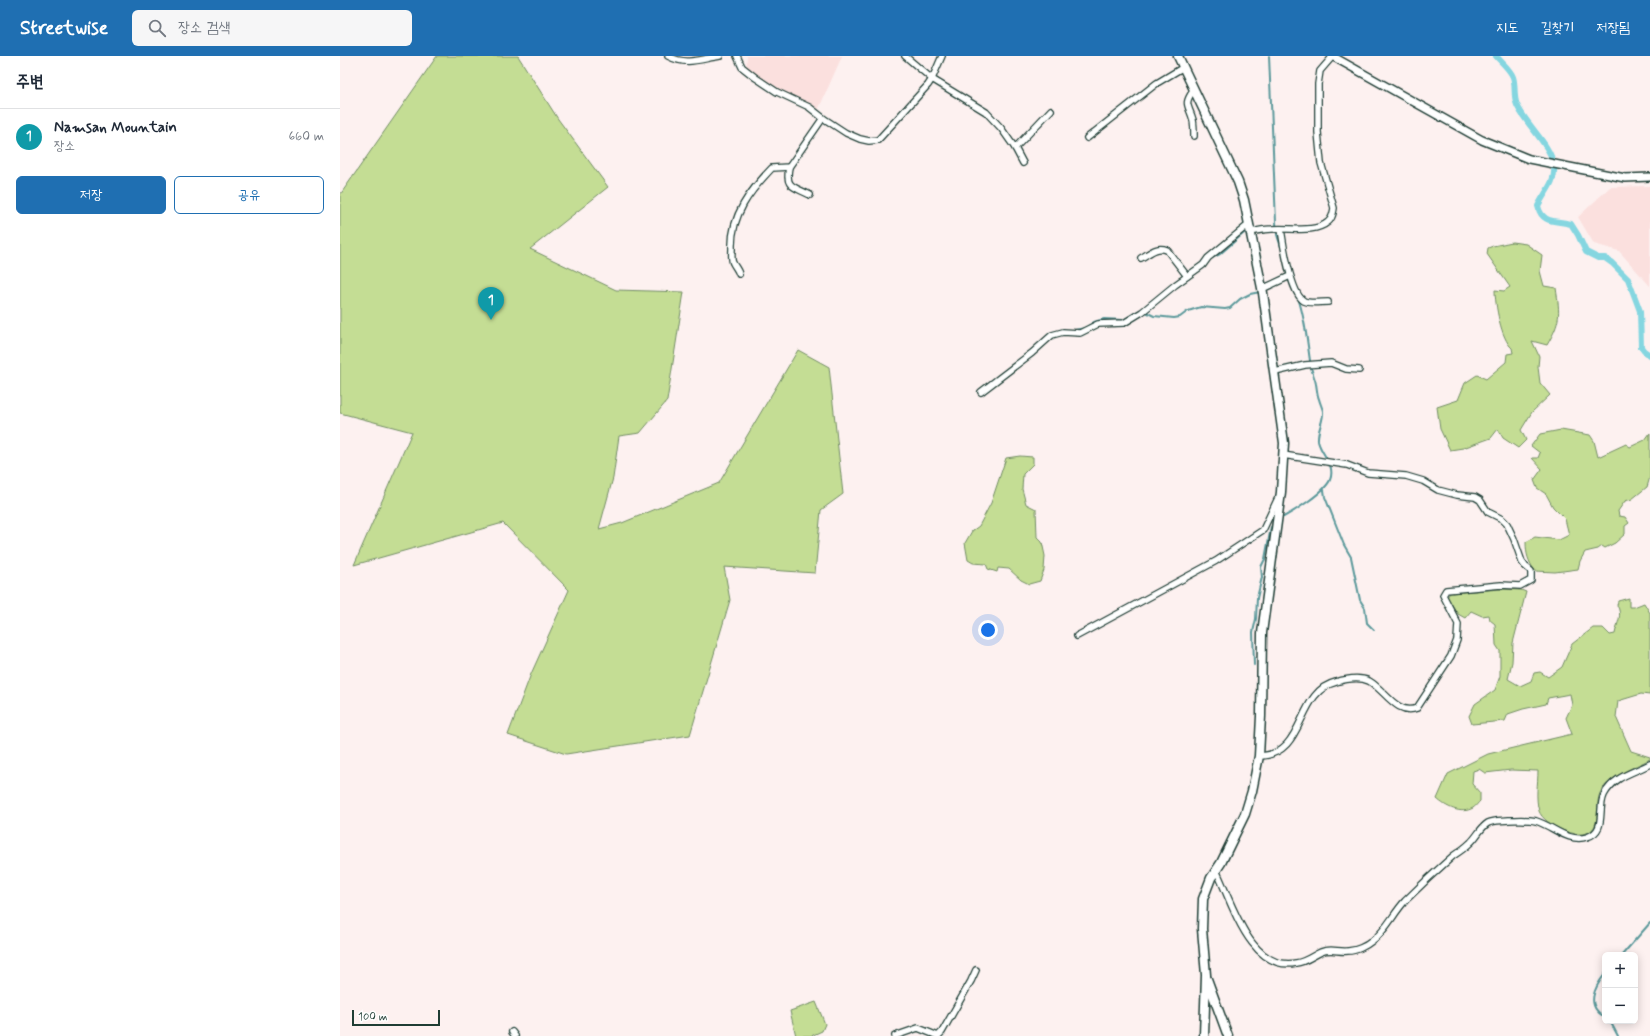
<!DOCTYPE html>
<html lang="ko">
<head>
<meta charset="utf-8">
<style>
	:root { --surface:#fff; --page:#f6f6f7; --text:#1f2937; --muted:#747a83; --line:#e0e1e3; --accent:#1f6fb2 }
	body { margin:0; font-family:Mynerve,"Poor Story",sans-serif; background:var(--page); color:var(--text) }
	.controls { position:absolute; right:12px; bottom:12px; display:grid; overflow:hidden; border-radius:6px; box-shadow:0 2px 10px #0003 }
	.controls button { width:36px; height:36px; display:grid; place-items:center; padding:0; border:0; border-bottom:1px solid var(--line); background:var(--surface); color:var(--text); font:20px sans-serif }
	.scale { position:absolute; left:12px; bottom:10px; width:88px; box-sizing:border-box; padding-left:4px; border:2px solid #1f3d34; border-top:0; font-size:11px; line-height:14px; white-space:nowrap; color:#1f3d34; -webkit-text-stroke:3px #fff; paint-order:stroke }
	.you { position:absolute; left:648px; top:574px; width:14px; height:14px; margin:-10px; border:3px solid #fff; border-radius:50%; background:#1a73e8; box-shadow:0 0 0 6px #1a73e833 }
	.badge { display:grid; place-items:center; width:26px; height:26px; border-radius:50%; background:var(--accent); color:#fff; font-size:13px; font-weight:700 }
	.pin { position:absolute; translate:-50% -33px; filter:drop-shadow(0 1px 2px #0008) }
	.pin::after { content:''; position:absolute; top:21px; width:14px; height:12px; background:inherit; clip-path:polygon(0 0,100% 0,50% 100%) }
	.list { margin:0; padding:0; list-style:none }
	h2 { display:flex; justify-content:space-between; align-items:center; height:52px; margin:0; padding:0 16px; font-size:17px }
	h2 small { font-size:13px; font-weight:400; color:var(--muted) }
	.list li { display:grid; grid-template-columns:26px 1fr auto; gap:12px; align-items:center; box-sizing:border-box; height:56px; padding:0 16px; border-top:1px solid var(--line) }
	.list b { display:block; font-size:15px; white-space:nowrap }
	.list p { margin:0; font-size:13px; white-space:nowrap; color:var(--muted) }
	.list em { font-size:13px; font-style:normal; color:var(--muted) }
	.actions { display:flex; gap:8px; padding:12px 16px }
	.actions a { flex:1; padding:9px 0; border:1px solid var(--accent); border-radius:6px; text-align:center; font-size:14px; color:var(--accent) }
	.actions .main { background:var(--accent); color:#fff }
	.icon { flex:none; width:22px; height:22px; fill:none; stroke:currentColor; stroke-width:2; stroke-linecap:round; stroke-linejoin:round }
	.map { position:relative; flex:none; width:1310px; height:980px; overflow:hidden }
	header { display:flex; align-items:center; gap:24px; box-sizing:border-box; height:56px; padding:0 20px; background:var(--accent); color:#fff }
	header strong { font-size:19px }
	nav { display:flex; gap:22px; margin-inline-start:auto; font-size:14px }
	.search { width:280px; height:36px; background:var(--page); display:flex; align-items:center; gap:10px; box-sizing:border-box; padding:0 14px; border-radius:6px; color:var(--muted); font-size:15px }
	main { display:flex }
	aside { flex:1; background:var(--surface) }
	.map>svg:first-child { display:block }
</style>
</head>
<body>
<header>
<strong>Streetwise</strong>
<div class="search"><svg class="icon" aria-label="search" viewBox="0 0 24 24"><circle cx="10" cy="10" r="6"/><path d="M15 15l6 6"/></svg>장소 검색</div>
<nav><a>지도</a><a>길찾기</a><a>저장됨</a></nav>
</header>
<main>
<aside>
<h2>주변<small></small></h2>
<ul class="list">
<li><span class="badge" style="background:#0f9aa8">1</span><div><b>Namsan Mountain</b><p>장소</p></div><em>660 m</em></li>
</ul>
<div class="actions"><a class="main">저장</a><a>공유</a></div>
</aside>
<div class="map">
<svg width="1310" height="980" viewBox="0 0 1310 980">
	<rect width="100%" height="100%" fill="#fdf1f0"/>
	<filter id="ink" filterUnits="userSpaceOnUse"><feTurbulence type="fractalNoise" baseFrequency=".025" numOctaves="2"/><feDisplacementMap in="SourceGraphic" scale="8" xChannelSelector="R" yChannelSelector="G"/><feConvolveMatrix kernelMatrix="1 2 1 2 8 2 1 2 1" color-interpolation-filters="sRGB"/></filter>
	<g filter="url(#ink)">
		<g fill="#fbe0de">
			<polygon points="407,0 502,0 476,59 435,37 406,17"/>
			<polygon points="1310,130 1310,230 1279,195 1254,188 1238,161 1270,131"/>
		</g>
		<g fill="#c4dd94" stroke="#728d64">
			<polygon points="97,0 178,0 218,63 268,131 190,193 276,234 344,236 327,345 300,377 279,380 273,422 259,473 282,467 379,427 458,294 489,311 503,438 481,454 475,517 384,511 390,544 350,679 226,698 168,679 191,618 229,534 163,467 14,509 72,376 0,357 0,139"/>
			<path d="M1172,186L1186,188L1202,199L1200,215L1204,230L1216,232C1220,259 1221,265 1207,289L1192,285L1199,300L1198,311L1200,327L1210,339L1192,356L1181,374L1186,384L1178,392L1163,382L1158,373L1151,382L1123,392L1110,394L1100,373L1097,351L1118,344L1125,327L1137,319L1146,323L1166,306L1167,298L1173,297L1172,292C1161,283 1155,248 1155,234L1164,235L1170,231L1147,198L1148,192L1153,190Z"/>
			<path d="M1221,374L1250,379L1254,385L1258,401L1286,388L1290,391L1305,384L1310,377V421L1307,431L1292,443L1285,445L1278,455L1279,460L1285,461L1289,467L1285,470V478L1275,487L1265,492L1262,490L1258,493L1245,496L1240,505L1238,513L1215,516L1195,515C1188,505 1186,498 1186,486L1195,481L1219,484L1229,479L1225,463L1213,451L1206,438L1197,432L1194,424L1202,413L1192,402H1198L1200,397L1191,390L1200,378Z"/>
			<polygon points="680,400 693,401 693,408 683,418 682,433 686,448 696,453 697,481 702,486 705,500 704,514 700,525 689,528 681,524 669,513 658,512 657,516 648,513 646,508 633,507 628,504 625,487 632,475 639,470 651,447 666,402"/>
			<path d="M1160,533L1181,534L1186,536L1173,587L1172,606L1168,623L1180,630L1191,625L1194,617L1200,616L1208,621L1222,611L1232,588L1253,572H1263L1270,579L1275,578C1277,566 1283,560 1277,549L1278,545L1289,542V551H1294L1304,547L1310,557V639L1301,638L1278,645L1276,661L1291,695L1310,701V703C1294,712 1269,719 1260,737C1255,748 1261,766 1251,775C1238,785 1204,769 1199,755C1195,742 1198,727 1198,715L1171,714L1145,717L1139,713L1133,715L1132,728L1140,737V745C1138,747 1135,751 1133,752C1121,759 1106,751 1097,743L1108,718L1148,698L1232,678L1226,662L1232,649L1230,638L1208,642L1206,648L1183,653L1168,658L1165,665L1132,668L1129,660L1135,648L1155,634L1160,620V595L1156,589L1155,568L1150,564L1149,559L1142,560L1131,555L1125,562L1118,558L1107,541L1110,537Z"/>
			<polygon points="476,946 485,968 482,975 471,980 456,980 450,955"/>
		</g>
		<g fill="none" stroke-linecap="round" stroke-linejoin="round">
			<g stroke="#5c999b" stroke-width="2">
				<polyline points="929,0 936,166 937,179 941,191"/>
				<polyline points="872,202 880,198 904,177 908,175"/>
				<polyline points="948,222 953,233"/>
				<polyline points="804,255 814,260 834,262 840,261 848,255 861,251 885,253 890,252 900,243 910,238 920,236"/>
				<polyline points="748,270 754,266 764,263 783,264 798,255"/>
				<polyline points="735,274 745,272"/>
				<polyline points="984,434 985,441 1004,489 1011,501 1020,544 1025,552 1027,567 1034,574"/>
				<path d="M940,463C953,456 984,437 990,424C996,408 981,399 978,385C977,374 984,365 983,355C982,351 980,347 979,343C977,339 977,333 976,328C975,322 972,317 971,311C967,287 966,265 958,242"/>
				<polyline points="914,609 913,576 916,563 917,542 922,521 921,511 925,503 931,471 935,466"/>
				<polyline points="1282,899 1310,867"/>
				<path d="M1265,918C1254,932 1245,950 1265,961"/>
				<polyline points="1270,965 1278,980"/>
			</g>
			<path stroke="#85d6e0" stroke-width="6" d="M1156,0C1162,7 1170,13 1173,21C1176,30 1173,40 1177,49C1186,69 1212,90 1214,111C1216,126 1204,137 1198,150C1202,168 1216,164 1231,168L1238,179L1246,196L1258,202H1265L1272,207L1288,223L1300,255L1301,291L1304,295L1310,299"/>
			<g stroke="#1f3d34" stroke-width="8">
				<g id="minor">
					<path d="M328,0C347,10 360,3 380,0"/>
					<polyline points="397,0 402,11 416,22 437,36 469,51 483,62 506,77 520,83 529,85 538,84 588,29 592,23 602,0"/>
					<polyline points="565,0 592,23 646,56 661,72 675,92 683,107"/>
					<path d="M853,35C843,49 849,49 853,64C854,69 854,75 854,80"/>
					<polyline points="747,82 817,27 842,12"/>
					<polyline points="675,92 711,54"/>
					<path d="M449,111C445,132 453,130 470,139"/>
					<path d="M941,173C943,187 951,238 964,245C970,248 981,246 988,246"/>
					<path d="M910,176C917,175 925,173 932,173C949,171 974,178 988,166C993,162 993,157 994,152L981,107L978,76V28L980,15L993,0"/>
					<path d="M801,202C810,197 816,190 827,194L847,220"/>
					<path d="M399,218C398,214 395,211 393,207C391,204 392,197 392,192C391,159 410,135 432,112L449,111L483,62"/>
					<polyline points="922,233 950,220"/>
					<polyline points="935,316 965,309 991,307 1006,313 1019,314"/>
					<polyline points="641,336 692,297 712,279 723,276 740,277 758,268 784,267 802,256 835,229 863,209 868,202 908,169"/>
					<polyline points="737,580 876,505 923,474 938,442"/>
					<path d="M919,700C967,699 955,636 996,626C1006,623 1020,621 1029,625C1045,634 1057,660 1077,652L1111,600L1117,584L1118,568L1103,539L1106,534L1161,529L1180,530L1191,524V515L1185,510L1182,506L1174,483L1167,468L1162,463L1148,456L1140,444L1135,441L1117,439L1098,434L1083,425L1066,420L1028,417L1007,409L943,399"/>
					<path d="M876,814C892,846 910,916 956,907C966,906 972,900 981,896C990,892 998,896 1008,895C1016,895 1026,890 1032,885C1046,875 1053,858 1065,845C1080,830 1097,814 1113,800C1119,796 1125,792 1130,787C1137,781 1140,772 1148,767C1155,764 1162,765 1169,764C1178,764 1187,763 1196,765C1213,770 1228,787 1247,781C1267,775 1257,754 1264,739C1274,720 1293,717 1310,708"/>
					<polyline points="172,976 175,980"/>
					<polyline points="555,980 578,972 598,980"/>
					<polyline points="598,980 602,976 631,925 636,914"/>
				</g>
			</g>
			<g stroke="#1f3d34" stroke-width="10">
				<polyline id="tertiary" points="992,0 1142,84 1189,103 1285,122 1310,121"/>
			</g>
			<g stroke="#1f3d34" stroke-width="11">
				<g id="secondary">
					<polyline points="838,0 898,126 904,144 923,237 944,387 941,436 922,577 921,660 919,700 912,735 905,758 881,807 871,822 863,843 862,873 866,919 864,980"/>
					<polyline points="867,923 888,980"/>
				</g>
			</g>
			<use href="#minor" stroke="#fff" stroke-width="5.5"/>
			<use href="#tertiary" stroke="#fff" stroke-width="7"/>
			<use href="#secondary" stroke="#fff" stroke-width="8"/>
		</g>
	</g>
</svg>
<div class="controls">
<button>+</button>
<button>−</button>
</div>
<div class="scale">100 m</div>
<div class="you"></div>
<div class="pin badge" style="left:151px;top:264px;background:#0f9aa8">1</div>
</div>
</main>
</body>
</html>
